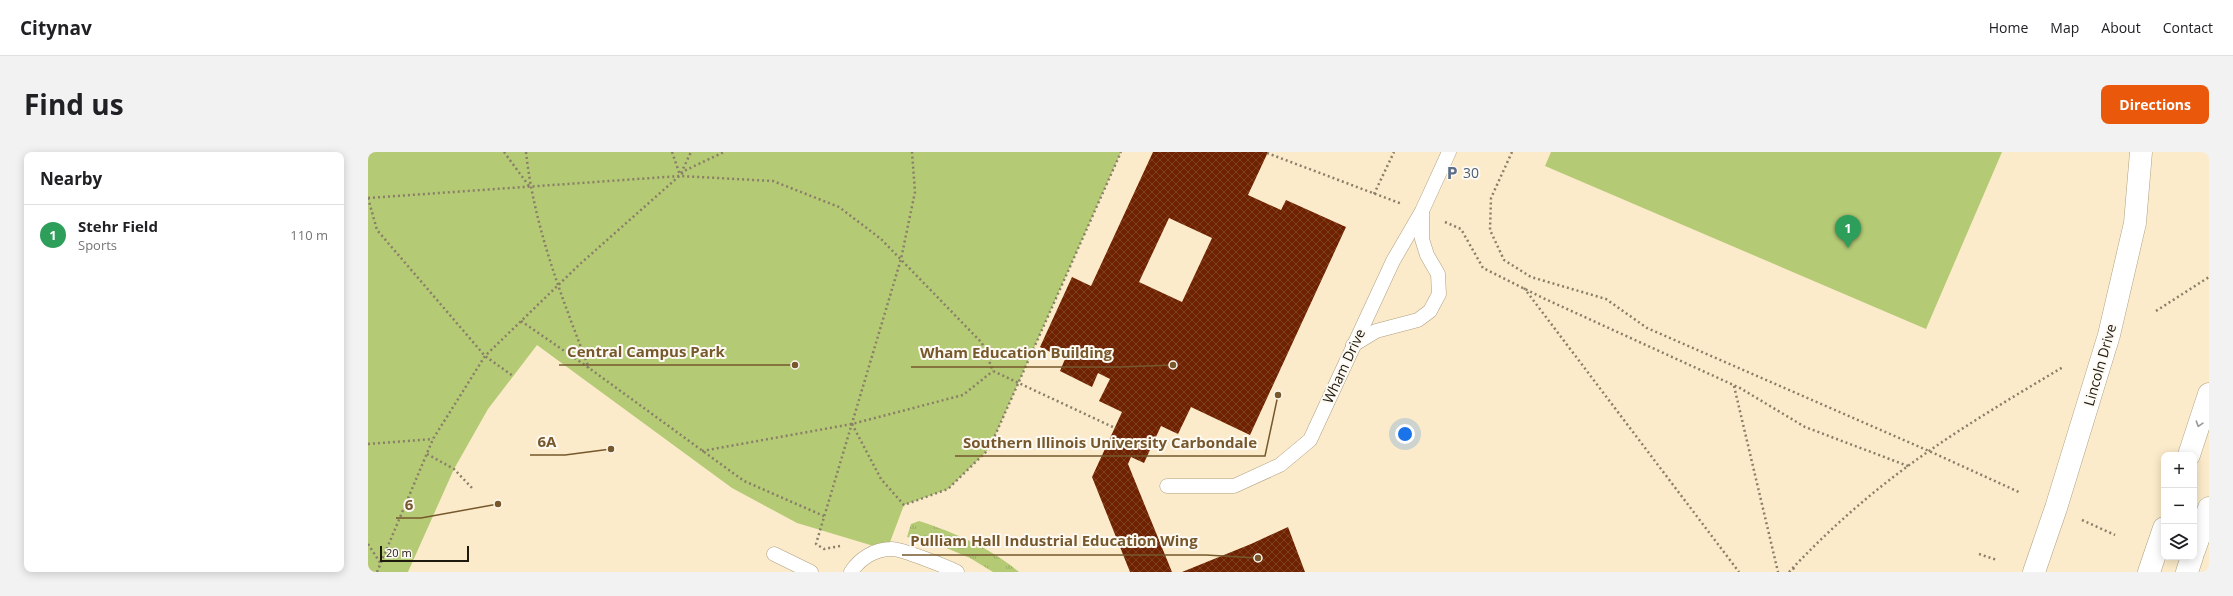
<!DOCTYPE html>
<html lang="en">
<head>
<meta charset="utf-8">
<style>
	:root { --surface:#fff; --page:#f2f2f2; --text:#202124; --muted:#757577; --line:#e0e0e0; --accent:#ea580c }
	body { margin:0; font-family:"Open Sans",sans-serif; background:var(--page); color:var(--text) }
	.controls { position:absolute; right:12px; bottom:12px; display:grid; overflow:hidden; border-radius:8px; box-shadow:0 2px 10px #0003 }
	.controls button { width:36px; height:36px; display:grid; place-items:center; padding:0; border:0; border-bottom:1px solid var(--line); background:var(--surface); color:var(--text); font:20px sans-serif }
	.scale { position:absolute; left:12px; bottom:10px; width:89px; box-sizing:border-box; padding-left:4px; border:2px solid #1e180d; border-top:0; font-size:11px; line-height:14px; white-space:nowrap; color:#1e180d; -webkit-text-stroke:3px #fdf9f3; paint-order:stroke }
	.you { position:absolute; left:1037px; top:282px; width:14px; height:14px; margin:-10px; border:3px solid #fff; border-radius:50%; background:#1a73e8; box-shadow:0 0 0 6px #1a73e833 }
	.badge { display:grid; place-items:center; width:26px; height:26px; border-radius:50%; background:var(--accent); color:#fff; font-size:13px; font-weight:700 }
	.pin { position:absolute; translate:-50% -33px; filter:drop-shadow(0 1px 2px #0008) }
	.pin::after { content:''; position:absolute; top:21px; width:14px; height:12px; background:inherit; clip-path:polygon(0 0,100% 0,50% 100%) }
	.list { margin:0; padding:0; list-style:none }
	h2 { display:flex; justify-content:space-between; align-items:center; height:52px; margin:0; padding:0 16px; font-size:17px }
	h2 small { font-size:13px; font-weight:400; color:var(--muted) }
	.list li { display:grid; grid-template-columns:26px 1fr auto; gap:12px; align-items:center; box-sizing:border-box; height:60px; padding:0 16px; border-top:1px solid var(--line) }
	.list b { display:block; font-size:15px; white-space:nowrap }
	.list p { margin:0; font-size:13px; white-space:nowrap; color:var(--muted) }
	.list em { font-size:13px; font-style:normal; color:var(--muted) }
	.icon { flex:none; width:22px; height:22px; fill:none; stroke:currentColor; stroke-width:2; stroke-linecap:round; stroke-linejoin:round }
	.map { position:relative; flex:none; width:1841px; height:420px; overflow:hidden; border-radius:8px }
	header { display:flex; align-items:center; gap:24px; box-sizing:border-box; height:56px; padding:0 20px; background:var(--surface); border-bottom:1px solid var(--line) }
	header strong { font-size:19px }
	nav { display:flex; gap:22px; margin-inline-start:auto; font-size:14px }
	.intro { display:flex; align-items:center; justify-content:space-between; box-sizing:border-box; height:96px; padding:0 24px }
	h1 { margin:0; font-size:28px }
	.button { padding:10px 18px; border-radius:8px; background:var(--accent); color:#fff; font-size:14px; font-weight:700 }
	main { display:flex; gap:24px; padding:0 24px }
	aside { flex:1; background:var(--surface); border-radius:8px; box-shadow:0 2px 10px #0003 }
	.map>svg:first-child { display:block }
</style>
</head>
<body>
<header>
<strong>Citynav</strong>
<nav><a>Home</a><a>Map</a><a>About</a><a>Contact</a></nav>
</header>
<div class="intro"><h1>Find us</h1><a class="button">Directions</a></div>
<main>
<aside>
<h2>Nearby<small></small></h2>
<ul class="list">
<li><span class="badge" style="background:#2e9e5b">1</span><div><b>Stehr Field</b><p>Sports</p></div><em>110 m</em></li>
</ul>
</aside>
<div class="map">
<svg width="1841" height="420" viewBox="0 0 1841 420">
	<defs>
		<pattern id="grass-tufts" width="24" height="20" patternUnits="userSpaceOnUse"><rect width="24" height="20" fill="#b5ca75"/><path d="M3 7l-1-3M5 7V3M7 7l1-3M15 17l-1-3M17 17v-4M19 17l1-3" fill="none" stroke="#9bad64"/></pattern>
		<pattern id="building-cross-hatch" width="8" height="8" patternUnits="userSpaceOnUse"><rect width="8" height="8" fill="#6e2200"/><path d="M0 0l8 8M0 8l8-8" fill="none" stroke="#7e4024"/></pattern>
	</defs>
	<rect width="100%" height="100%" fill="#fbebca"/>
	<path fill="url(#grass-tufts)" d="M551,369C585,380 623,396 651,420H625L602,406L562,389L539,385L543,372Z"/>
	<g fill="#b5ca75">
		<polygon points="0,0 753,0 621,297 580,337 536,353 519,398 429,371 364,336 169,193 120,257 86,317 40,420 0,420"/>
		<polygon points="1183,0 1634,0 1558,177 1177,14"/>
	</g>
	<g fill="url(#building-cross-hatch)" fill-rule="evenodd">
		<path d="M785,0H900L880,43L913,58L918,48L978,75L882,283L823,255L810,282L793,274L776,311L763,305L760,312L804,420H762L724,325L754,260L731,249L742,227L730,221L724,235L692,219L697,207L672,195L704,125L723,134ZM801,66L844,86L814,150L771,130Z"/>
		<polygon points="920,375 937,420 814,420 883,392"/>
	</g>
	<g fill="none" stroke-linecap="round" stroke-linejoin="round">
		<g stroke="#ae9f81" stroke-width="15">
			<g id="service">
				<polyline points="985,193 1008,179 1050,168 1062,159 1071,142 1070,122 1059,103 1054,87 1054,60"/>
				<polyline points="799,334 866,334 912,313 942,288 1025,109 1054,59 1081,0"/>
				<polyline points="406,402 443,420"/>
				<path d="M483,420C492,406 507,397 524,397C534,397 579,415 589,420"/>
			</g>
		</g>
		<g stroke="#ae9f81" stroke-width="23">
			<polyline id="tertiary" points="1666,420 1688,356 1741,183 1767,71 1773,0"/>
		</g>
		<g stroke="#ae9f81" stroke-width="23">
			<g id="secondary">
				<polyline points="1821,303 1841,242"/>
				<polyline points="1826,399 1841,356"/>
				<polyline points="1781,420 1796,376"/>
				<polyline points="1819,420 1824,405"/>
			</g>
		</g>
		<g stroke="#897e68" stroke-width="2.5" stroke-dasharray="2 3" stroke-linecap="butt">
			<polyline points="136,0 161,34"/>
			<path d="M158,0C166,75 194,146 221,216"/>
			<polyline points="304,0 312,23"/>
			<polyline points="1144,0 1123,46 1122,78 1136,108 1163,125 1238,147 1279,176 1561,299 1653,341"/>
			<polyline points="899,1 1034,52"/>
			<polyline points="313,21 323,0"/>
			<polyline points="1006,42 1026,0"/>
			<polyline points="0,46 312,24 405,29 471,55 513,87 614,191 625,219 747,276"/>
			<polyline points="0,46 9,78 117,204 145,224"/>
			<polyline points="1077,70 1093,77 1115,116 1175,146 1372,236 1437,275 1540,314"/>
			<polyline points="1156,136 1371,420"/>
			<polyline points="1788,159 1841,125"/>
			<polyline points="153,169 221,216 376,329 456,364"/>
			<polyline points="1366,234 1410,420"/>
			<polyline points="484,272 513,327 536,353 580,337 621,297 753,0"/>
			<polyline points="0,292 65,287"/>
			<polyline points="334,299 484,272 595,243 625,219"/>
			<polyline points="59,302 86,317 104,336"/>
			<polyline points="1714,368 1747,383"/>
			<polyline points="0,392 13,412"/>
			<polyline points="472,394 456,397 448,392 533,107 547,40 544,0"/>
			<polyline points="1611,402 1629,408"/>
			<polyline points="1425,416 1428,420"/>
			<polyline points="9,420 65,287 117,204 212,112 318,18 356,0"/>
			<path d="M1421,420C1463,375 1510,334 1561,299C1604,269 1650,242 1695,215"/>
		</g>
		<use href="#service" stroke="#fff" stroke-width="14"/>
		<use href="#tertiary" stroke="#fff" stroke-width="22"/>
		<use href="#secondary" stroke="#fff" stroke-width="22"/>
	</g>
	<defs><path id="oneway-chevron" d="M-2-3.5L2.5 0L-2 3.5" fill="none" stroke-width="1.6" stroke-linecap="round" stroke-linejoin="round"/></defs>
	<use stroke="#9a9792" href="#oneway-chevron" transform="translate(1831 272) rotate(108)"/>
	<defs>
		<g id="parking-bare" transform="scale(1.08)"><path d="M-3.5-5.5H1a3.5 3.5 0 0 1 0 7H-1V5.5H-3.5ZM-1-3.4V-.6H.8a1.4 1.4 0 0 0 0-2.8Z" fill="#5c6f8a" stroke="#fdf9f3" stroke-width="2.5" paint-order="stroke"/></g>
	</defs>
	<g fill-rule="evenodd">
		<use href="#parking-bare" x="1084" y="21"/>
	</g>
	<g text-anchor="middle" stroke-width="4" stroke-linejoin="round" paint-order="stroke">
		<g font-size="14" fill="#4e5e75" stroke="#fdf9f3" text-anchor="start">
			<text x="1095" y="26">30</text>
		</g>
		<g font-size="14" fill="#1e180d" stroke="#fdf9f3">
			<text transform="translate(1732 213) rotate(-74)" y="5">Lincoln Drive</text>
			<text transform="translate(976 214) rotate(-65)" y="5">Wham Drive</text>
		</g>
	</g>
	<path fill="none" stroke="#76582c" stroke-width="1.5" d="M427 213L365 213H191M805 213L752 215H543M243 297L197 303H162M910 243L897 304H587M130 352L53 366H28M890 406L838 403H534"/>
	<g fill="#76582c" stroke="#fdf9f3" stroke-width="1.5">
		<circle cx="427" cy="213" r="4"/>
		<circle cx="805" cy="213" r="4"/>
		<circle cx="243" cy="297" r="4"/>
		<circle cx="910" cy="243" r="4"/>
		<circle cx="130" cy="352" r="4"/>
		<circle cx="890" cy="406" r="4"/>
	</g>
	<g font-size="15" text-anchor="middle" font-weight="bold" fill="#76582c" stroke="#fdf9f3" stroke-width="4" stroke-linejoin="round" paint-order="stroke">
		<text x="278" y="205">Central Campus Park</text>
		<text x="648" y="206">Wham Education Building</text>
		<text x="179" y="295">6A</text>
		<text x="742" y="296">Southern Illinois University Carbondale</text>
		<text x="41" y="358">6</text>
		<text x="686" y="394">Pulliam Hall Industrial Education Wing</text>
	</g>
</svg>
<div class="controls">
<button>+</button>
<button>−</button>
<button><svg class="icon" aria-label="layers" viewBox="0 0 24 24"><path d="M12 4l9 5-9 5-9-5zM3 14l9 5 9-5"/></svg></button>
</div>
<div class="scale">20 m</div>
<div class="you"></div>
<div class="pin badge" style="left:1480px;top:96px;background:#2e9e5b">1</div>
</div>
</main>
</body>
</html>
